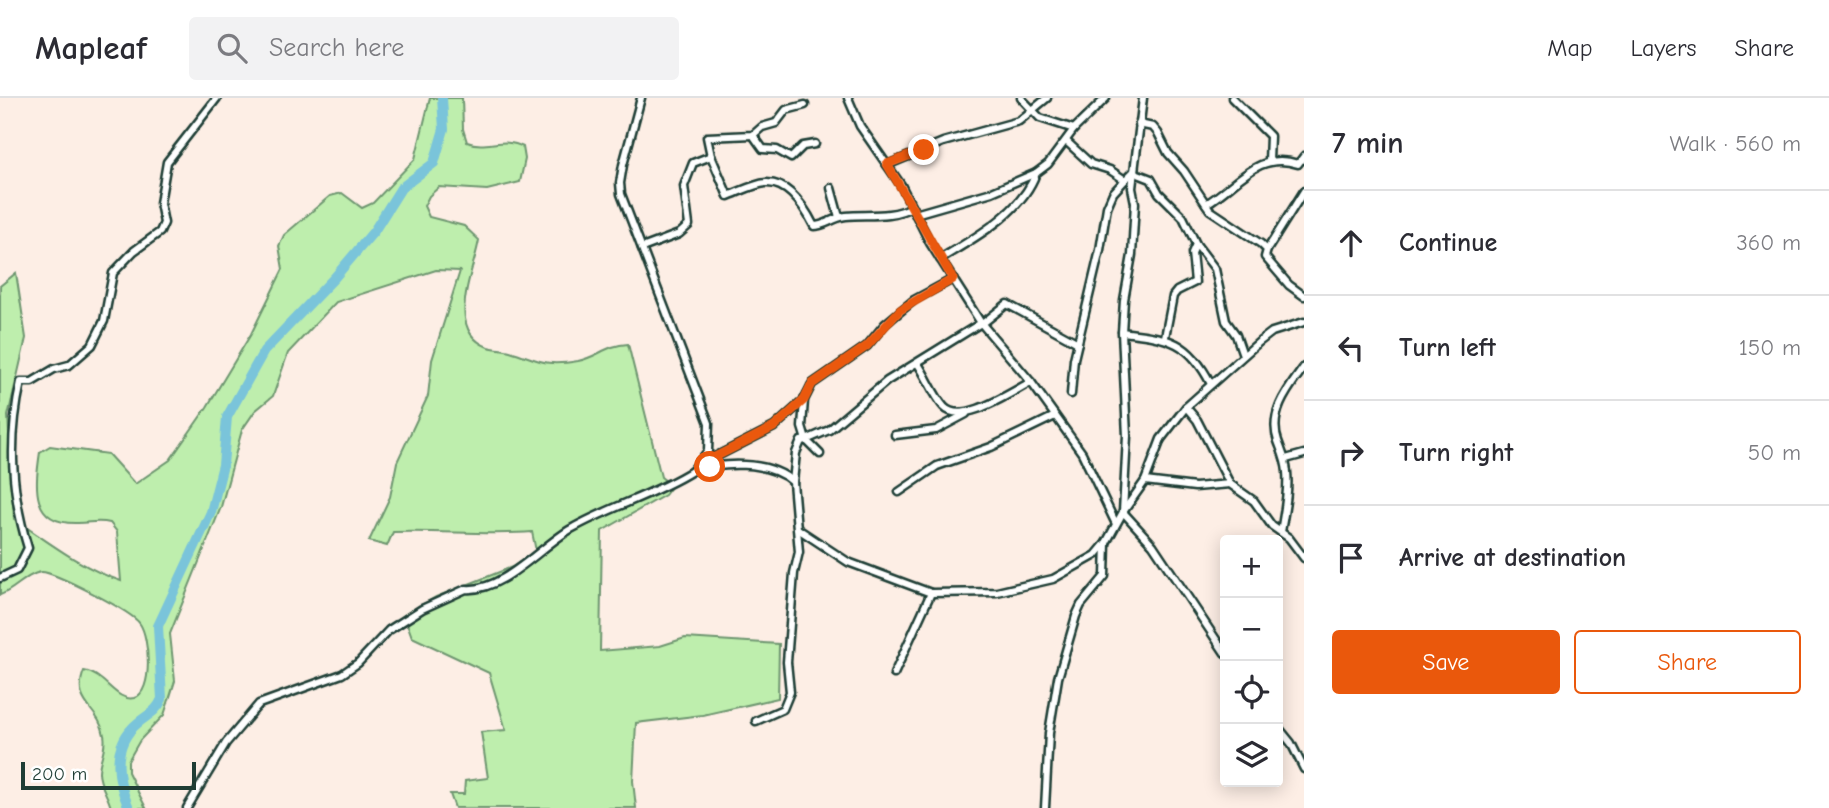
<!DOCTYPE html>
<html lang="en">
<head>
<meta charset="utf-8">
<style>
	:root { --surface:#fff; --page:#f2f2f3; --text:#2b2b33; --muted:#7c7c81; --line:#e1e1e2; --accent:#ea580c }
	body { margin:0; font-family:"Comic Neue",sans-serif; background:var(--page); color:var(--text) }
	.controls { position:absolute; right:21px; bottom:21px; display:grid; overflow:hidden; border-radius:7px; box-shadow:0 4px 18px #0003 }
	.controls button { width:63px; height:63px; display:grid; place-items:center; padding:0; border:0; border-bottom:2px solid var(--line); background:var(--surface); color:var(--text); font:35px sans-serif }
	.scale { position:absolute; left:21px; bottom:18px; width:175px; box-sizing:border-box; padding-left:7px; border:4px solid #1f3d34; border-top:0; font-size:19px; line-height:24px; white-space:nowrap; color:#1f3d34; -webkit-text-stroke:5px #fff; paint-order:stroke }
	.stop { position:absolute; width:21px; height:21px; margin:-16px; border:5px solid #ea580c; border-radius:50%; background:#fff }
	.stop.end { background:#ea580c; border-color:#fff; box-shadow:0 2px 7px #0008 }
	.list { margin:0; padding:0; list-style:none }
	h2 { display:flex; justify-content:space-between; align-items:center; height:91px; margin:0; padding:0 28px; font-size:30px }
	h2 small { font-size:23px; font-weight:400; color:var(--muted) }
	.list li { display:grid; grid-template-columns:46px 1fr auto; gap:21px; align-items:center; box-sizing:border-box; height:105px; padding:0 28px; border-top:2px solid var(--line) }
	.list b { display:block; font-size:26px; white-space:nowrap }
	.list em { font-size:23px; font-style:normal; color:var(--muted) }
	.actions { display:flex; gap:14px; padding:21px 28px }
	.actions a { flex:1; padding:16px 0; border:2px solid var(--accent); border-radius:7px; text-align:center; font-size:24px; color:var(--accent) }
	.actions .main { background:var(--accent); color:#fff }
	.icon { flex:none; width:38px; height:38px; fill:none; stroke:currentColor; stroke-width:2; stroke-linecap:round; stroke-linejoin:round }
	.map { position:relative; flex:none; width:1304px; height:710px; overflow:hidden }
	header { display:flex; align-items:center; gap:42px; box-sizing:border-box; height:98px; padding:0 35px; background:var(--surface); border-bottom:2px solid var(--line) }
	header strong { font-size:33px }
	nav { display:flex; gap:38px; margin-inline-start:auto; font-size:24px }
	.search { width:490px; height:63px; background:var(--page); display:flex; align-items:center; gap:18px; box-sizing:border-box; padding:0 24px; border-radius:7px; color:var(--muted); font-size:26px }
	main { display:flex }
	aside { flex:1; background:var(--surface) }
	.map>svg:first-child { display:block }
</style>
</head>
<body>
<header>
<strong>Mapleaf</strong>
<div class="search"><svg class="icon" aria-label="search" viewBox="0 0 24 24"><circle cx="10" cy="10" r="6"/><path d="M15 15l6 6"/></svg>Search here</div>
<nav><a>Map</a><a>Layers</a><a>Share</a></nav>
</header>
<main>
<div class="map">
<svg width="1304" height="710" viewBox="0 0 1304 710">
	<rect width="100%" height="100%" fill="#fdeee5"/>
	<filter id="ink" filterUnits="userSpaceOnUse"><feTurbulence type="fractalNoise" baseFrequency=".0143" numOctaves="2"/><feDisplacementMap in="SourceGraphic" scale="14" xChannelSelector="R" yChannelSelector="G"/><feConvolveMatrix kernelMatrix="1 2 1 2 8 2 1 2 1" color-interpolation-filters="sRGB"/></filter>
	<g filter="url(#ink)">
		<path fill="#beeead" stroke="#6e9670" stroke-width="2" d="M430,0H462L463,31L467,44C487,52 503,38 523,49L525,61L520,84L487,92L439,89L429,98L424,108L429,119L464,128L479,142C474,173 444,232 488,249C495,251 503,251 510,253C540,262 543,269 578,263C598,259 606,247 628,246L661,379L672,388L665,397L602,433L600,553L660,548L685,540L779,546L778,600L703,617L636,625L633,683L636,710H455L450,696H464L465,683L488,680L481,634L506,632L489,575L412,539L404,517L436,499L512,469L536,453L532,434C486,438 440,432 393,434L387,448L369,443L390,399L397,364L428,298L432,262L460,173L436,172L336,204L288,255L273,298L255,313L242,332L221,409L170,536L175,583L168,605L164,617L140,642L128,663V674L146,710H111C108,697 99,687 99,674C99,661 107,650 104,637C99,609 71,606 84,573C105,576 116,604 134,600C154,594 149,539 140,526C133,514 53,473 41,474C26,476 15,492 0,497V188L16,175L26,240L8,318L14,421C49,444 81,470 121,483L117,434L110,425C98,422 90,425 78,425C30,427 35,388 40,354L50,348L108,356L135,386L170,362L207,309L251,236L283,171L279,148L284,137L330,98L342,95L362,110L373,105L415,61Z"/>
		<g fill="none" stroke-linecap="round" stroke-linejoin="round">
			<path stroke="#7ac4da" stroke-width="10" d="M129,710C116,680 111,646 139,624C149,616 157,613 162,601L158,528L211,414L223,367L227,319L264,253L335,179L374,133L401,90L434,65L444,31L442,0"/>
			<g stroke="#1f3d34" stroke-width="11">
				<g id="street">
					<polyline points="641,0 623,67 620,85 621,96 709,325 708,353 693,372"/>
					<polyline points="848,0 860,28 901,87 930,145 981,225 1031,284 1082,355 1116,426"/>
					<polyline points="1021,0 1040,20 1074,31"/>
					<polyline points="1143,0 1132,90 1135,105 1132,157 1124,202 1122,234 1127,338 1123,414 1153,447 1225,555"/>
					<polyline points="1232,0 1270,38 1269,63"/>
					<polyline points="1139,26 1153,29 1158,35 1168,55 1184,73 1210,112 1261,146 1267,152 1265,159 1289,187 1304,198"/>
					<polyline points="753,37 763,51 777,52 791,60 803,48 815,46"/>
					<polyline points="1066,43 1091,66 1110,72 1125,82 1133,74 1151,81 1159,95 1183,119 1196,146 1215,171 1226,223 1236,237 1243,257"/>
					<path d="M711,58L728,98C739,94 754,86 766,85C789,84 805,110 814,128C825,128 834,119 846,118C868,116 891,120 912,109"/>
					<polyline points="887,67 943,44 1019,23 1047,0"/>
					<polyline points="831,90 839,119"/>
					<path d="M1206,106C1237,88 1257,52 1298,66L1304,58"/>
					<polyline points="915,116 992,94 1036,75 1048,66 1074,31 1106,0"/>
					<polyline points="642,150 679,136 689,127 684,88 693,65 711,58 707,39 753,37 762,29 776,25 786,12 805,7"/>
					<polyline points="1267,152 1304,93"/>
					<path d="M940,161C974,140 1022,115 1036,75"/>
					<polyline points="982,226 1007,206 1078,245"/>
					<path d="M1122,234C1168,240 1188,241 1211,286"/>
					<polyline points="1165,239 1173,198 1177,193 1195,184 1192,155 1196,146"/>
					<path d="M918,266C927,279 934,298 944,309C962,328 1011,294 1031,284"/>
					<polyline points="1071,296 1074,261 1100,152 1107,109 1113,95 1125,82"/>
					<polyline points="1186,309 1197,322 1230,386 1254,403 1272,428 1289,440 1304,460"/>
					<polyline points="895,337 936,332 966,316"/>
					<polyline points="820,356 806,342 829,332 887,283 981,225"/>
					<polyline points="1286,361 1304,356"/>
					<polyline points="710,369 713,360 774,329 804,302"/>
					<polyline points="1145,383 1195,389 1230,386"/>
					<polyline points="899,394 937,368 991,349 1055,318"/>
					<polyline points="798,431 848,464 931,495 997,494 1053,481 1096,457 1106,445"/>
					<path d="M1281,434C1284,415 1289,394 1287,374C1286,362 1282,354 1278,343C1268,315 1289,290 1304,269"/>
					<path d="M0,480L17,472L28,450C11,394 8,342 21,284H32L54,271L69,267L92,247L104,223L113,175L134,153L160,134L164,125L160,105L167,64L217,0"/>
					<polyline points="894,576 931,495"/>
					<polyline points="756,623 783,611 790,594 787,564 794,475 799,454 793,384 796,355 801,343 806,342 802,329 804,302 812,286 867,248 885,226 914,202 953,181"/>
					<polyline points="1278,629 1291,645 1304,671"/>
					<path d="M187,710L226,645L259,606L342,576L358,565L389,532L422,511L466,491C503,494 541,448 571,431C609,409 654,397 692,373C722,365 768,361 793,384"/>
					<polyline points="1045,710 1049,635 1058,580 1076,518 1081,507 1105,478 1106,445 1123,414 1145,383 1161,341 1186,309 1259,244 1272,234 1304,224"/>
				</g>
			</g>
			<use href="#street" stroke="#fff" stroke-width="6"/>
		</g>
	</g>
	<g fill="none" stroke-linecap="round" stroke-linejoin="round" filter="url(#ink)">
		<polyline stroke="#ea580c" stroke-width="9" points="710,369 713,360 774,329 804,302 812,286 867,248 900,212 953,181 887,66 924,52"/>
	</g>
</svg>
<div class="controls">
<button>+</button>
<button>−</button>
<button><svg class="icon" aria-label="locate" viewBox="0 0 24 24"><circle cx="12" cy="12" r="6"/><path d="M12 2v4M12 18v4M2 12h4M18 12h4"/></svg></button>
<button><svg class="icon" aria-label="layers" viewBox="0 0 24 24"><path d="M12 4l9 5-9 5-9-5zM3 14l9 5 9-5"/></svg></button>
</div>
<div class="scale">200 m</div>
<div class="stop" style="left:710px;top:369px"></div>
<div class="stop end" style="left:924px;top:52px"></div>
</div>
<aside>
<h2>7 min<small>Walk · 560 m</small></h2>
<ul class="list">
<li><svg class="icon" aria-label="ahead" viewBox="0 0 24 24"><path d="M12 20V5M6 11l6-6 6 6"/></svg><div><b>Continue</b></div><em>360 m</em></li>
<li><svg class="icon" aria-label="left" viewBox="0 0 24 24"><path d="M17 20v-9H6M10 6l-5 5 5 5"/></svg><div><b>Turn left</b></div><em>150 m</em></li>
<li><svg class="icon" aria-label="right" viewBox="0 0 24 24"><path d="M7 20v-9h11M14 6l5 5-5 5"/></svg><div><b>Turn right</b></div><em>50 m</em></li>
<li><svg class="icon" aria-label="arrive" viewBox="0 0 24 24"><path d="M6 21V4h12l-3 4 3 4H6"/></svg><div><b>Arrive at destination</b></div></li>
</ul>
<div class="actions"><a class="main">Save</a><a>Share</a></div>
</aside>
</main>
</body>
</html>
